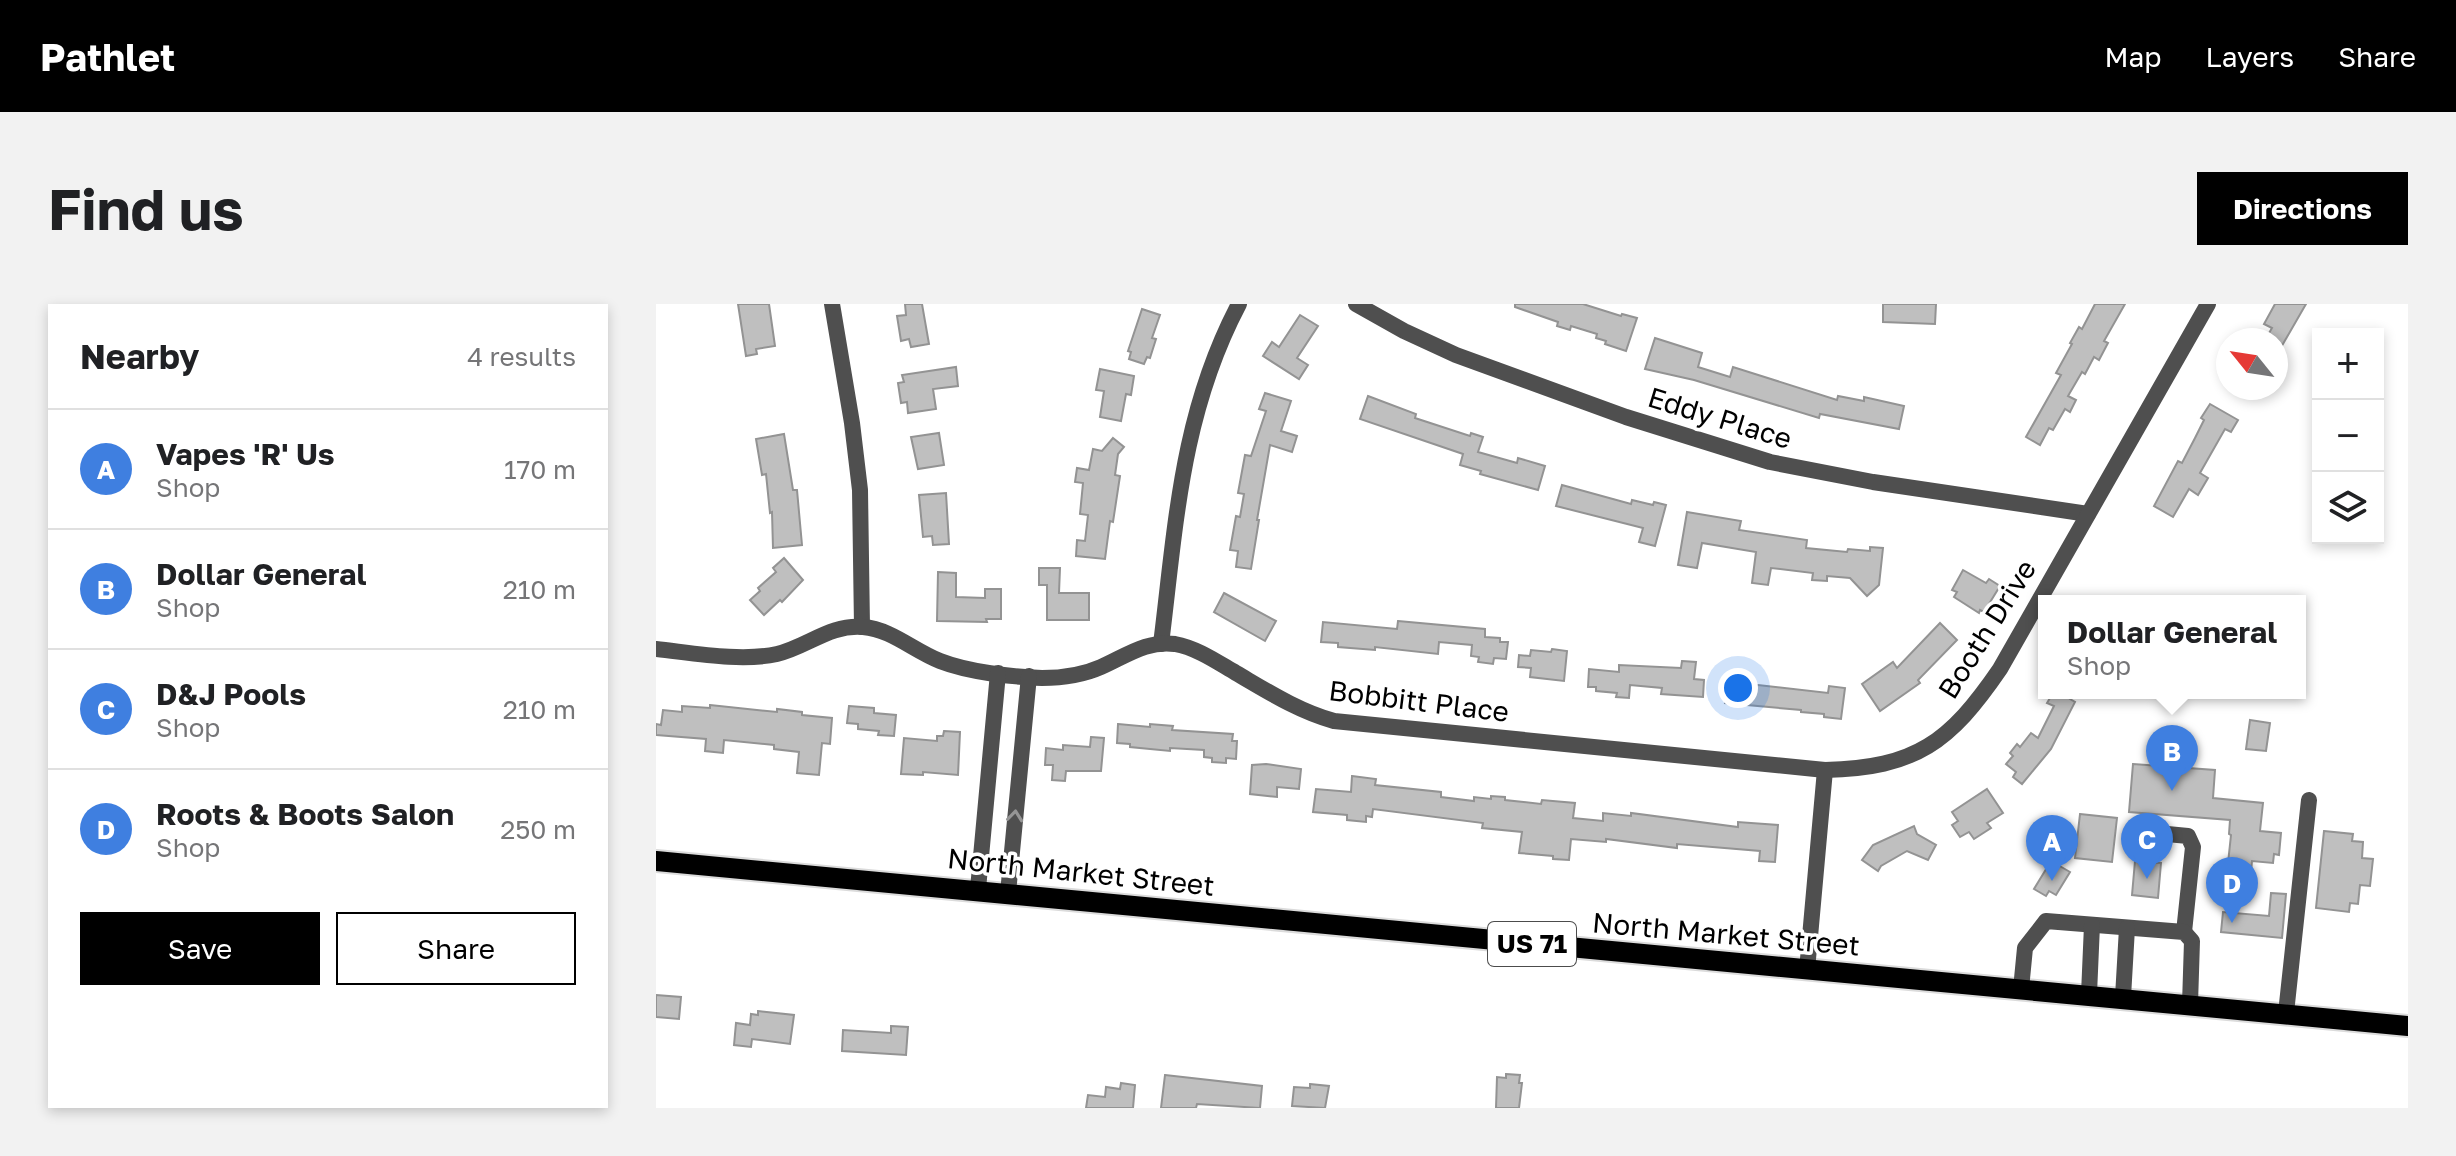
<!DOCTYPE html>
<html lang="en">
<head>
<meta charset="utf-8">
<style>
	:root { --surface:#fff; --page:#f2f2f2; --text:#202124; --muted:#757577; --line:#e0e0e0; --accent:#000 }
	body { margin:0; font-family:"Golos Text",sans-serif; background:var(--page); color:var(--text) }
	.controls { position:absolute; right:24px; top:24px; display:grid; overflow:hidden; border-radius:0px; box-shadow:0 4px 12px #0003 }
	.controls button { width:72px; height:72px; display:grid; place-items:center; padding:0; border:0; border-bottom:2px solid var(--line); background:var(--surface); color:var(--text); font:40px sans-serif }
	.compass { position:absolute; left:1560px; top:24px; width:72px; height:72px; border-radius:50%; background:var(--surface); box-shadow:0 4px 12px #0003; rotate:300deg }
	.you { position:absolute; left:1082px; top:384px; width:28px; height:28px; margin:-20px; border:6px solid #fff; border-radius:50%; background:#1a73e8; box-shadow:0 0 0 12px #1a73e833 }
	.badge { display:grid; place-items:center; width:52px; height:52px; border-radius:50%; background:var(--accent); color:#fff; font-size:26px; font-weight:700 }
	.pin { position:absolute; translate:-50% -66px; filter:drop-shadow(0 2px 4px #0008) }
	.pin::after { content:''; position:absolute; top:42px; width:28px; height:24px; background:inherit; clip-path:polygon(0 0,100% 0,50% 100%) }
	.popup { position:absolute; left:1382px; top:291px; width:268px; height:104px; box-sizing:border-box; display:grid; place-content:center; border-radius:0px; background:var(--surface); filter:drop-shadow(0 2px 6px #0005); font-size:26px; white-space:nowrap; color:var(--muted) }
	.popup b { font-size:30px; color:var(--text) }
	.popup::after { content:''; position:absolute; left:50%; top:100%; margin-left:-16px; border:16px solid transparent; border-top-color:var(--surface) }
	.list { margin:0; padding:0; list-style:none }
	h2 { display:flex; justify-content:space-between; align-items:center; height:104px; margin:0; padding:0 32px; font-size:34px }
	h2 small { font-size:26px; font-weight:400; color:var(--muted) }
	.list li { display:grid; grid-template-columns:52px 1fr auto; gap:24px; align-items:center; box-sizing:border-box; height:120px; padding:0 32px; border-top:2px solid var(--line) }
	.list b { display:block; font-size:30px; white-space:nowrap }
	.list p { margin:0; font-size:26px; white-space:nowrap; color:var(--muted) }
	.list em { font-size:26px; font-style:normal; color:var(--muted) }
	.actions { display:flex; gap:16px; padding:24px 32px }
	.actions a { flex:1; padding:18px 0; border:2px solid var(--accent); border-radius:0px; text-align:center; font-size:28px; color:var(--accent) }
	.actions .main { background:var(--accent); color:#fff }
	.icon { flex:none; width:44px; height:44px; fill:none; stroke:currentColor; stroke-width:2; stroke-linecap:round; stroke-linejoin:round }
	.map { position:relative; flex:none; width:1752px; height:804px; overflow:hidden; border-radius:0px }
	header { display:flex; align-items:center; gap:48px; box-sizing:border-box; height:112px; padding:0 40px; background:var(--accent); color:#fff }
	header strong { font-size:38px }
	nav { display:flex; gap:44px; margin-inline-start:auto; font-size:28px }
	.intro { display:flex; align-items:center; justify-content:space-between; box-sizing:border-box; height:192px; padding:0 48px }
	h1 { margin:0; font-size:56px }
	.button { padding:20px 36px; border-radius:0px; background:var(--accent); color:#fff; font-size:28px; font-weight:700 }
	main { display:flex; gap:48px; padding:0 48px }
	aside { flex:1; background:var(--surface); border-radius:0px; box-shadow:0 4px 12px #0003 }
	.map>svg:first-child { display:block }
</style>
</head>
<body>
<header>
<strong>Pathlet</strong>
<nav><a>Map</a><a>Layers</a><a>Share</a></nav>
</header>
<div class="intro"><h1>Find us</h1><a class="button">Directions</a></div>
<main>
<aside>
<h2>Nearby<small>4 results</small></h2>
<ul class="list">
<li><span class="badge" style="background:#3f7fe0">A</span><div><b>Vapes 'R' Us</b><p>Shop</p></div><em>170 m</em></li>
<li><span class="badge" style="background:#3f7fe0">B</span><div><b>Dollar General</b><p>Shop</p></div><em>210 m</em></li>
<li><span class="badge" style="background:#3f7fe0">C</span><div><b>D&amp;J Pools</b><p>Shop</p></div><em>210 m</em></li>
<li><span class="badge" style="background:#3f7fe0">D</span><div><b>Roots &amp; Boots Salon</b><p>Shop</p></div><em>250 m</em></li>
</ul>
<div class="actions"><a class="main">Save</a><a>Share</a></div>
</aside>
<div class="map">
<svg width="1752" height="804" viewBox="0 0 1752 804">
	<rect width="100%" height="100%" fill="#fff"/>
	<g fill="#bfbfbf" stroke="#939393" stroke-width="2">
		<polygon points="82,0 113,0 119,42 100,45 101,50 90,52"/>
		<polygon points="249,0 266,0 273,40 255,43 253,35 245,37 241,12 250,11"/>
		<polygon points="859,0 927,0 965,12 966,10 981,14 970,47 949,40 950,37 940,34 941,30 915,22 914,26 901,22 902,18 859,3"/>
		<polygon points="1227,0 1280,0 1279,20 1227,18"/>
		<polygon points="1439,0 1469,0 1448,37 1452,39 1443,56 1438,53 1429,70 1426,68 1412,92 1420,96 1414,108 1409,105 1397,126 1393,124 1384,141 1370,133 1405,71 1400,69 1416,40 1414,39 1423,23 1426,25"/>
		<polygon points="1619,0 1650,0 1620,52 1620,36 1609,36 1616,24 1608,20"/>
		<polygon points="486,5 504,11 496,34 500,35 494,54 491,53 488,60 473,55 475,48 472,47"/>
		<polygon points="644,11 662,22 641,54 652,61 643,75 607,52 616,38 623,43"/>
		<polygon points="999,34 1046,49 1042,63 1074,73 1077,63 1181,96 1182,92 1208,97 1208,93 1248,102 1243,125 1164,110 1163,114 1038,76 989,65"/>
		<polygon points="300,63 302,82 277,85 280,105 252,109 251,98 245,99 242,79 248,78 246,71"/>
		<polygon points="444,65 478,72 475,91 470,90 465,117 444,113 448,87 440,86"/>
		<polygon points="609,89 635,97 625,127 641,132 636,148 614,141 601,216 603,216 595,265 580,263 582,247 574,246 580,212 584,213 588,190 582,189 589,151 595,152 610,107 603,105"/>
		<polygon points="712,92 760,110 759,114 814,132 815,129 827,133 822,148 861,159 862,154 889,162 882,186 824,170 825,167 804,161 807,150 704,115"/>
		<polygon points="1554,100 1582,116 1575,128 1569,125 1544,169 1552,174 1542,191 1533,185 1517,213 1498,202 1522,157 1526,159 1539,134 1548,116 1545,114"/>
		<polygon points="283,129 288,161 262,165 255,133"/>
		<polygon points="128,130 137,186 141,186 146,241 117,244 116,208 114,209 110,170 106,171 100,135"/>
		<polygon points="457,134 468,143 462,150 459,171 464,172 457,218 454,217 449,255 420,252 421,236 429,237 432,211 424,210 427,179 419,178 421,164 433,166 437,145 446,147"/>
		<polygon points="906,181 975,200 976,196 997,201 998,198 1010,201 999,242 983,238 987,224 900,202"/>
		<polygon points="290,189 293,240 277,241 276,232 267,233 263,191"/>
		<polygon points="1031,208 1085,217 1083,226 1151,236 1150,244 1191,248 1192,245 1214,247 1214,243 1227,244 1223,281 1211,292 1194,274 1171,272 1171,277 1156,276 1157,269 1115,264 1112,281 1096,279 1100,248 1046,239 1041,264 1022,261"/>
		<polygon points="128,254 147,276 126,298 124,296 108,311 94,296 104,287 102,284 120,268 117,264"/>
		<polygon points="383,264 404,264 403,289 433,289 433,316 391,316 391,281 383,281"/>
		<polygon points="1307,266 1330,279 1333,275 1344,282 1328,308 1324,306 1323,309 1298,293 1301,288 1296,286"/>
		<polygon points="282,268 300,269 300,293 329,294 329,285 345,285 345,315 330,315 331,318 281,317"/>
		<polygon points="568,289 620,317 609,337 558,308"/>
		<polygon points="742,317 829,325 829,333 844,334 844,338 852,338 850,355 838,354 837,360 822,358 823,353 815,352 816,341 783,338 782,350 719,343 719,346 682,343 682,339 665,338 667,318 741,325"/>
		<polygon points="1284,319 1301,336 1262,376 1264,379 1224,407 1206,380 1237,358 1241,364"/>
		<polygon points="896,345 911,347 908,377 874,373 875,364 862,363 863,351 874,352 875,346 895,348"/>
		<polygon points="1026,357 1040,358 1038,375 1048,376 1047,393 1005,390 1006,384 974,381 973,394 960,393 961,389 940,387 940,383 932,383 933,365 963,368 963,361 1025,364"/>
		<polygon points="1084,379 1172,389 1173,382 1189,384 1185,415 1168,413 1168,410 1145,408 1145,406 1069,399 1071,383 1083,384"/>
		<polygon points="1397,389 1418,389 1414,395 1419,398 1395,445 1366,480 1357,473 1360,468 1350,460 1357,452 1354,449 1361,440 1364,443 1375,429 1382,434 1398,402 1391,399"/>
		<polygon points="54,401 121,408 121,405 146,408 146,411 176,414 174,440 166,439 163,471 141,469 143,448 118,445 118,441 68,436 67,449 49,447 50,435 0,431 0,420 5,421 7,406 26,408 26,402 54,404"/>
		<polygon points="193,402 218,404 218,409 240,411 238,432 222,431 223,427 202,425 202,420 191,419"/>
		<polygon points="1594,416 1614,419 1610,447 1590,445"/>
		<polygon points="462,420 494,423 494,420 517,422 516,426 577,430 576,437 581,437 580,455 570,454 570,459 556,458 556,454 548,453 548,446 514,444 514,447 474,443 474,440 461,439"/>
		<polygon points="288,427 304,428 302,471 267,468 267,471 245,470 248,434 281,437 281,432 287,432"/>
		<polygon points="435,433 448,434 445,467 410,467 409,477 396,476 397,461 389,461 390,444 407,446 407,441 434,443"/>
		<polygon points="610,460 645,465 643,485 621,483 621,493 594,490 596,461"/>
		<polygon points="1477,460 1559,466 1557,494 1607,499 1604,527 1625,529 1623,551 1618,550 1617,559 1596,557 1594,581 1570,578 1575,531 1573,530 1574,516 1473,508"/>
		<polygon points="696,472 720,475 719,481 785,488 785,493 818,497 818,493 835,495 835,492 849,493 849,496 885,500 886,496 919,499 917,514 947,517 947,509 975,512 975,509 1082,523 1082,518 1122,521 1119,558 1103,557 1104,547 1021,540 1021,544 950,535 950,538 915,535 913,556 897,555 897,552 863,549 866,528 826,524 827,519 717,505 716,513 710,512 710,518 691,516 691,511 657,508 660,485 695,488"/>
		<polygon points="1331,485 1347,509 1331,519 1335,524 1318,535 1313,528 1304,533 1296,521 1302,517 1296,508"/>
		<polygon points="1424,510 1461,514 1456,558 1419,554"/>
		<polygon points="1258,522 1261,530 1280,541 1272,556 1251,547 1225,562 1222,567 1206,556 1217,541"/>
		<polygon points="1668,527 1697,530 1696,537 1707,538 1706,554 1717,555 1714,582 1704,581 1702,600 1694,599 1693,608 1660,604"/>
		<polygon points="1395,557 1414,568 1400,591 1393,587 1390,592 1378,585"/>
		<polygon points="1479,557 1505,559 1502,594 1476,591"/>
		<polygon points="1615,589 1630,590 1626,634 1565,628 1567,608 1613,612"/>
		<polygon points="0,691 25,693 23,715 0,713"/>
		<polygon points="102,707 138,711 134,740 96,735 95,743 78,741 80,719 94,721 95,710 102,711"/>
		<polygon points="235,722 252,723 250,751 186,747 187,726 235,729"/>
		<polygon points="850,770 864,771 863,779 866,779 863,804 840,804 841,773 850,774"/>
		<polygon points="509,771 606,782 604,804 541,800 540,804 505,804"/>
		<polygon points="465,779 479,781 477,804 430,804 432,791 449,793 450,783 464,785"/>
		<polygon points="654,780 673,782 669,804 636,802 638,783 654,784"/>
	</g>
	<g fill="none" stroke-linecap="round" stroke-linejoin="round">
		<g stroke="#dbdbdb" stroke-width="24">
			<polyline id="major" points="0,557 1752,722"/>
		</g>
		<g stroke="#4f4f4f" stroke-width="16">
			<polyline points="176,0 196,119 204,186 206,323"/>
			<polyline points="700,0 748,27 800,51 970,113 1114,158 1217,178 1432,210"/>
			<path d="M505,340C520,220 525,110 583,0"/>
			<path d="M0,345C37,349 85,358 121,350C151,343 174,320 207,323C235,325 258,347 284,357C312,368 356,373 386,374C406,374 427,371 445,363C470,352 491,336 519,340C541,344 561,358 580,369C611,387 642,407 678,417L1169,466C1260,464 1294,438 1344,365L1552,0"/>
			<polyline points="1480,527 1532,532 1537,543 1528,628"/>
			<polyline points="322,585 342,369"/>
			<polyline points="352,589 373,372"/>
			<polyline points="1151,666 1169,466"/>
			<polyline points="1365,685 1369,644 1390,617 1528,628 1536,637 1534,700"/>
			<polyline points="1433,690 1436,621"/>
			<polyline points="1467,693 1471,624"/>
			<polyline points="1630,709 1653,496"/>
		</g>
		<use href="#major" stroke="#000" stroke-width="20"/>
	</g>
	<defs><path id="oneway-chevron" d="M-2-3.5L2.5 0L-2 3.5" fill="none" stroke-width="1.6" stroke-linecap="round" stroke-linejoin="round" transform="scale(2)"/></defs>
	<use stroke="#959595" href="#oneway-chevron" transform="translate(359 512) rotate(-84)"/>
	<g text-anchor="middle" stroke-width="7" stroke-linejoin="round" paint-order="stroke">
		<rect fill="#fff" stroke="#4c4c4c" stroke-width="2" x="832" y="618" width="88" height="44" rx="6"/>
		<g font-size="26" font-weight="bold" fill="#000">
			<text x="876" y="649">US 71</text>
		</g>
		<g font-size="28" fill="#000" stroke="#fff">
			<text transform="translate(1064 114) rotate(17)" y="10">Eddy Place</text>
			<text transform="translate(1331 325) rotate(-58)" y="10">Booth Drive</text>
			<text transform="translate(763 397) rotate(7)" y="10">Bobbitt Place</text>
			<text transform="translate(425 568) rotate(6)" y="10">North Market Street</text>
			<text transform="translate(1070 630) rotate(5)" y="10">North Market Street</text>
		</g>
	</g>
</svg>
<div class="controls">
<button>+</button>
<button>−</button>
<button><svg class="icon" aria-label="layers" viewBox="0 0 24 24"><path d="M12 4l9 5-9 5-9-5zM3 14l9 5 9-5"/></svg></button>
</div>
<svg class="compass" viewBox="-18 -18 36 36"><path d="M0-13l5 13h-10z" fill="#e53935"/><path d="M0 13l5-13h-10z" fill="#757577"/></svg>
<div class="you"></div>
<div class="pin badge" style="left:1396px;top:577px;background:#3f7fe0">A</div>
<div class="pin badge" style="left:1516px;top:487px;background:#3f7fe0">B</div>
<div class="popup"><b>Dollar General</b>Shop</div>
<div class="pin badge" style="left:1491px;top:575px;background:#3f7fe0">C</div>
<div class="pin badge" style="left:1576px;top:619px;background:#3f7fe0">D</div>
</div>
</main>
</body>
</html>
